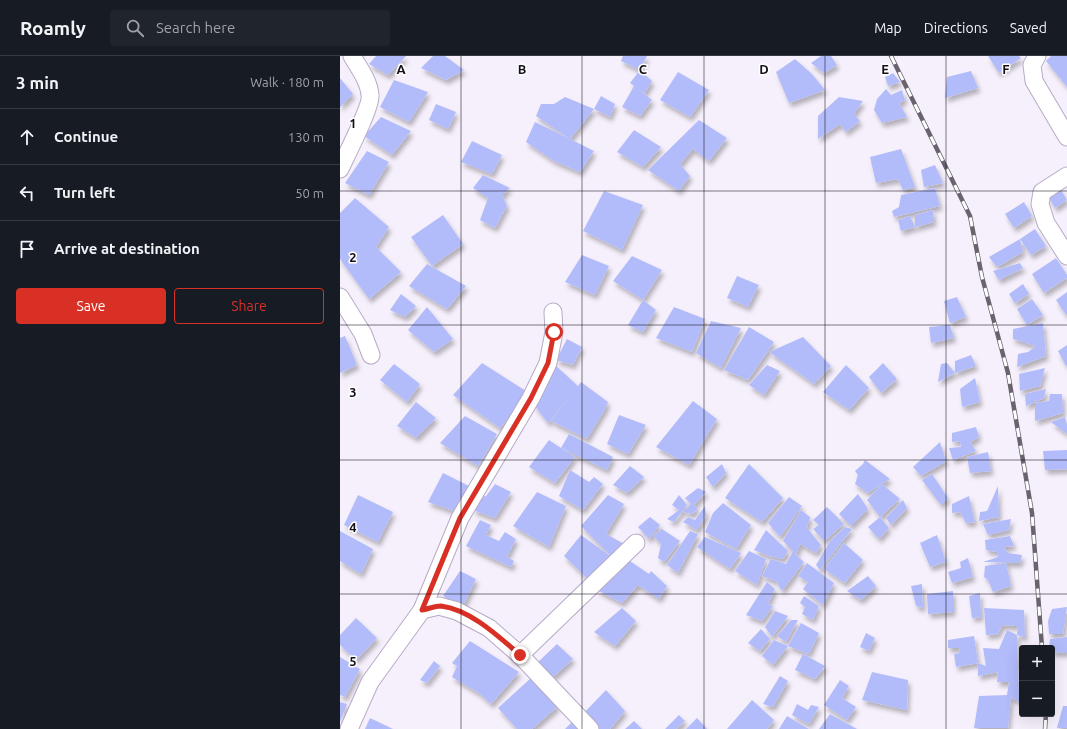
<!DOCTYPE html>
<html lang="en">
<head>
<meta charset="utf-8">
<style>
	:root { --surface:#171b24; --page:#20242c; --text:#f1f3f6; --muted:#9ea1a6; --line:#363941; --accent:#d93025 }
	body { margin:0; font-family:Ubuntu,sans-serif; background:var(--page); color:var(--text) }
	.controls { position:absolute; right:12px; bottom:12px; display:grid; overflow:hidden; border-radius:4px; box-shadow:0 4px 16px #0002 }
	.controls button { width:36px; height:36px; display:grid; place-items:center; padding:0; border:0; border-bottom:1px solid var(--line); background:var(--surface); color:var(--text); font:20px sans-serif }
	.stop { position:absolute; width:12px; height:12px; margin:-9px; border:3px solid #d93025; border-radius:50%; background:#fff }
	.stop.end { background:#d93025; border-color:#fff; box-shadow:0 1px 4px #0008 }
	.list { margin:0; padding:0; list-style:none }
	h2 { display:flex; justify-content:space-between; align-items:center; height:52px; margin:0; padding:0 16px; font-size:17px }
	h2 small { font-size:13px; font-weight:400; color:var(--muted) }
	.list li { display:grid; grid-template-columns:26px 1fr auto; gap:12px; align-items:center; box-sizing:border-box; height:56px; padding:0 16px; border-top:1px solid var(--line) }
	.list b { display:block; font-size:15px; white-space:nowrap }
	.list em { font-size:13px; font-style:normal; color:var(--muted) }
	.actions { display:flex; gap:8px; padding:12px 16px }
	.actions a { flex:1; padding:9px 0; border:1px solid var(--accent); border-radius:4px; text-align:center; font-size:14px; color:var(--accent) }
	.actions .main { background:var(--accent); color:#fff }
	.icon { flex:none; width:22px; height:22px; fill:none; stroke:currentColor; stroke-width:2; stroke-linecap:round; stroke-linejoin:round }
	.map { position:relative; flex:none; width:727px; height:673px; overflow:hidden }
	header { display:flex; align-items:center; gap:24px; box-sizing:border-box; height:56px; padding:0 20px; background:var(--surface); border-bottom:1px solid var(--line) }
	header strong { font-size:19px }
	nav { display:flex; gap:22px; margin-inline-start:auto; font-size:14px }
	.search { width:280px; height:36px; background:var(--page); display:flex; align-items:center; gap:10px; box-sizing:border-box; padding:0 14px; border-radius:4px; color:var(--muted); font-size:15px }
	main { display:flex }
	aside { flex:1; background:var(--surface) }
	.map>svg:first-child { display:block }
</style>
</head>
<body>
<header>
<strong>Roamly</strong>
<div class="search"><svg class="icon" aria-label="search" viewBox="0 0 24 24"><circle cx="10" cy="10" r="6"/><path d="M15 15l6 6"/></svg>Search here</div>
<nav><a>Map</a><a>Directions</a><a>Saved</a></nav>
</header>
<main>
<aside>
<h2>3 min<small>Walk · 180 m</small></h2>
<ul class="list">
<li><svg class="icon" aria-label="ahead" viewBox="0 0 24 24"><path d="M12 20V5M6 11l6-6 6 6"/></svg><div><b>Continue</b></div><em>130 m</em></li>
<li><svg class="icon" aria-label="left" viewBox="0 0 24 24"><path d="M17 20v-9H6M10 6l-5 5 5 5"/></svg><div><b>Turn left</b></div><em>50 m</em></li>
<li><svg class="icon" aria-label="arrive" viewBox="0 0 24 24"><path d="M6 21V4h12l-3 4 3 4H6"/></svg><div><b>Arrive at destination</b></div></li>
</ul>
<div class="actions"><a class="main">Save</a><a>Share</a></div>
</aside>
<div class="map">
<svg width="727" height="673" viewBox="0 0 727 673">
	<defs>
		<filter id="shadow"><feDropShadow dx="2.5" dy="4.5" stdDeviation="2" flood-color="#0004"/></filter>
	</defs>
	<rect width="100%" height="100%" fill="#f6f0fc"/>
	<g fill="#b2bcfb" filter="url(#shadow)">
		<polygon points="36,0 66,0 48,19 29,8"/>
		<polygon points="93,0 105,0 124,14 106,24 81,12"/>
		<polygon points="283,0 307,0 300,14 281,5"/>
		<polygon points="481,0 491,0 497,9 484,17 471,7"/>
		<polygon points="648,0 679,0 681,2 659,17"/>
		<polygon points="711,0 727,0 727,31 706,5"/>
		<polygon points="455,3 472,18 485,34 449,47 436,16"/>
		<polygon points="300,14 312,25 305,37 298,33 312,44 300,60 282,51 294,30 290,27"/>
		<polygon points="631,15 638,32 605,42 607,21"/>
		<polygon points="338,16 369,34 350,61 320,44"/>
		<polygon points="553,17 560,26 548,30 545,21"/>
		<polygon points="0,22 13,38 0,51"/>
		<polygon points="54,24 88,36 69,66 40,51"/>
		<polygon points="546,33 551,39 562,34 565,44 559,47 567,61 542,67 534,54 537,43"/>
		<polygon points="261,40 275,48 270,61 254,53 230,83 254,95 240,116 214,105 186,86 195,66 230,83 196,60 201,48 214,48 225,41 254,53"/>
		<polygon points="499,41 523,45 514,58 520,65 506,76 500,68 478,83 478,60"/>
		<polygon points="96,48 116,56 108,73 89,64"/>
		<polygon points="41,61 71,75 52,99 24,80"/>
		<polygon points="359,64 387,82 369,105 353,93 340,108 350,120 339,135 308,114"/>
		<polygon points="294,74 321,91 303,111 277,96"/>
		<polygon points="132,85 162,99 152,118 121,106"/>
		<polygon points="561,93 575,131 563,134 558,123 536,127 530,101"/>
		<polygon points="27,95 49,106 29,139 5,127"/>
		<polygon points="595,109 603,127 584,131 581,114"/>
		<polygon points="143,119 170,132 162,139 167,150 155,172 140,164 148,142 133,132"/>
		<polygon points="719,131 727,144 715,152 707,139"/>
		<polygon points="595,132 600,150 554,161 552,155 559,151 561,139"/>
		<polygon points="264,135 303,149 282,194 243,175"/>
		<polygon points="15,142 49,171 36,191 61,216 29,243 0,203 0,157"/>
		<polygon points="684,146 692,160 674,172 665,158"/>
		<polygon points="593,154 594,166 575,171 575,159"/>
		<polygon points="103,159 123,188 92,210 71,181"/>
		<polygon points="570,160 575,171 561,175 558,164"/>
		<polygon points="695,173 706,190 691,199 680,183"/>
		<polygon points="680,183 683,196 657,211 649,201"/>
		<polygon points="242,199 269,210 255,239 225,226"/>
		<polygon points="292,200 322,214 303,244 316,254 303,276 288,269 303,244 273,225"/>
		<polygon points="716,202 727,219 727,222 704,237 692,218"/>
		<polygon points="680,207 683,212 659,224 653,215"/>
		<polygon points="87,208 126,230 107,253 69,230"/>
		<polygon points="397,220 419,229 408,251 387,242"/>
		<polygon points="683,228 689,238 675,247 669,238"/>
		<polygon points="727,236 727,258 726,259 716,244"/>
		<polygon points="61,238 76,250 65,261 50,254"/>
		<polygon points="617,241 626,261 610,267 604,245"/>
		<polygon points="692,243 703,259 687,269 677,253"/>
		<polygon points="87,251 113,283 94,296 68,274"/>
		<polygon points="334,251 365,263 352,296 316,282"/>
		<polygon points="371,265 401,272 381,312 356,297"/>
		<polygon points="703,267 706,300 677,311 678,298 688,296 696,290 673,283 673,273"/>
		<polygon points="610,269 614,282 591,287 589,271"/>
		<polygon points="409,271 434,286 408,324 384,314"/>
		<polygon points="5,280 17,309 0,317 0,282"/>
		<polygon points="463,281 491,310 474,328 429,296"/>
		<polygon points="227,283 242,291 233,309 216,304"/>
		<polygon points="727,289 727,309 726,310 718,295"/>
		<polygon points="631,299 636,310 615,317 615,305"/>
		<polygon points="142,307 189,337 160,372 113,339"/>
		<polygon points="543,307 557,323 541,337 529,321"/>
		<polygon points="607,307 615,317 598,326 601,308"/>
		<polygon points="54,308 80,328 67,346 40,324"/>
		<polygon points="214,308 238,330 241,326 268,346 265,353 247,383 211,365 229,341 208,367 194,349"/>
		<polygon points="427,309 440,315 424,339 409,329"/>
		<polygon points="506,309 529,332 509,354 483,336"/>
		<polygon points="705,312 700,330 680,335 679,318"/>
		<polygon points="635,322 640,346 622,351 620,333"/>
		<polygon points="706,333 704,342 686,350 685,338"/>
		<polygon points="710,338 722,338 723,357 695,365 695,347 709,345"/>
		<polygon points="353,345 377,363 349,409 316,391"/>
		<polygon points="76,346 96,362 76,382 57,370"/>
		<polygon points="279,359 306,369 288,398 267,388"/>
		<polygon points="125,360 157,378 138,410 100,387"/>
		<polygon points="725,361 727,369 727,378 711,366"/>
		<polygon points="636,371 639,381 630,386 636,395 613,404 609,392 621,391 620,385 612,386 612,377"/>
		<polygon points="229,378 273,401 267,414 221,392 235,401 215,427 189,411 209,384 221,392"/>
		<polygon points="600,386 606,405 581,420 573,411"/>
		<polygon points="727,394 727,413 705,414 703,395"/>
		<polygon points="648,396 651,415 630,417 627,401"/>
		<polygon points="525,404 550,423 542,428 560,443 540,461 527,444 542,428 528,437 515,428 518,419 515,415 523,408"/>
		<polygon points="382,408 386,417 373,431 366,421"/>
		<polygon points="409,408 443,442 422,466 385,442"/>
		<polygon points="290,410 304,421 287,437 273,429"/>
		<polygon points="230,414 249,426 254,421 263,428 243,454 219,440"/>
		<polygon points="103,417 129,430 114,455 88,446"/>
		<polygon points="592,418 608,442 601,449 582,424"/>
		<polygon points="155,428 171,436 155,462 133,454 138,441 146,440"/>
		<polygon points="658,430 659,461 639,465 640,456 647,455"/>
		<polygon points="358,432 366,436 354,449 358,453 352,458 343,456 351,448 345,442"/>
		<polygon points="197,436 226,450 209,491 173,470"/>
		<polygon points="518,438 528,453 511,470 499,458"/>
		<polygon points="18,439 53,456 38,486 4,469"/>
		<polygon points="268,439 284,448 266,478 286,489 252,527 224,500 241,479 273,502 241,470"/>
		<polygon points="339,439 347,449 334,466 327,463 339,454 332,449"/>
		<polygon points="629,440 635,466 626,467 620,456 612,457 612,448"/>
		<polygon points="449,441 462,450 440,481 428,467"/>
		<polygon points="563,444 567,452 551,469 546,462"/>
		<polygon points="383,447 411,469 396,493 365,476 373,457"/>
		<polygon points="365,450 366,459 357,474 343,466 348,461 355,464"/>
		<polygon points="487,451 504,468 484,485 473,473 479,469 473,464"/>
		<polygon points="461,454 470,461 467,472 481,489 476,497 460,488 456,499 464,506 442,535 436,525 422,520 431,503 446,508 453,495 443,485"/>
		<polygon points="310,461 320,469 309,483 298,471"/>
		<polygon points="540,461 549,472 539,483 528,471"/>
		<polygon points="671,463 669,474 648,479 643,468"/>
		<polygon points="140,464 151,469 146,479 159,485 165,476 176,483 167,501 174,505 171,511 126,490"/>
		<polygon points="505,471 512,473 480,514 476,509 490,485"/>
		<polygon points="322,473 340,485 324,506 318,502 321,488 313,480"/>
		<polygon points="426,474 448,495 443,503 429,500 414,494"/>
		<polygon points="0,475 33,493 21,518 0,505"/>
		<polygon points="350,475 358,478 338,517 327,509"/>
		<polygon points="597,479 606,506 590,511 580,487"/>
		<polygon points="670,480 674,490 664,491 668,497 682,499 680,507 643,506 658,501 657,496 646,494 645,484"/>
		<polygon points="365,481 401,497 390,513 357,491"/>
		<polygon points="504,487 523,504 505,527 484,513"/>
		<polygon points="409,495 426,503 417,529 395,515"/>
		<polygon points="628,502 633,521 612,527 608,516 621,512 620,506"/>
		<polygon points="290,505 309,518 311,515 327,530 319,543 298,529 282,547 257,534"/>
		<polygon points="467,507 494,527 483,549 463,533 468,526 458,520"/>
		<polygon points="666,507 671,530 653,536 648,524 644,521 645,510"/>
		<polygon points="120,515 136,523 122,552 103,540"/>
		<polygon points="528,520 536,530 521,544 507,535"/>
		<polygon points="427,526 435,533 428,548 433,550 422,565 406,559"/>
		<polygon points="582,528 583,552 576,550 571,530"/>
		<polygon points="613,535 613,556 588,558 587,538"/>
		<polygon points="640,537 641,561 632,562 629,540"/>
		<polygon points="464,540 479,550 473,564 462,558 465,551 460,547"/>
		<polygon points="727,551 723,578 709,578 708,565 712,553"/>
		<polygon points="282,552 296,565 275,590 254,576"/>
		<polygon points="644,552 684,554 685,581 677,579 679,646 671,641 668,672 634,672 639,640 667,639 669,626 657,626 658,616 638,620 638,607 616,611 614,598 619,597 620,592 608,592 608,584 634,580 638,607 646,610 643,592 659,593 667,574 677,579 678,570 662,569 658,578 646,579"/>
		<polygon points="435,555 448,560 432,581 425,571"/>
		<polygon points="16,562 37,582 16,604 0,589 0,579"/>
		<polygon points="451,564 458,564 446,586 437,580"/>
		<polygon points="461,567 479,577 469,598 448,590"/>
		<polygon points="421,573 430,583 420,595 408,587"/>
		<polygon points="526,577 535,582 529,595 520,591"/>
		<polygon points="727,581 727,597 712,596 712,592 709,592 710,583"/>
		<polygon points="434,584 448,590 433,609 422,600"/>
		<polygon points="130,585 179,616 151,648 139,637 112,621 117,610 112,607"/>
		<polygon points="217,588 233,603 213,621 196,608"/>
		<polygon points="463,598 485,610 475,623 455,614"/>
		<polygon points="0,601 20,613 5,641 0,639"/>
		<polygon points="94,605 100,610 87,627 80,624"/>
		<polygon points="532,616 568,624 567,654 522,644"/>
		<polygon points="440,620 448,625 433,651 423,648"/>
		<polygon points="192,621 218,650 192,673 177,673 158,652"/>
		<polygon points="500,624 509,630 502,642 516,651 507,664 484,649"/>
		<polygon points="266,634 285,655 270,673 253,673 241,660"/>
		<polygon points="412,644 434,664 427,673 387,673"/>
		<polygon points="0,646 7,648 0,666"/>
		<polygon points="457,648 468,654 471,649 479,651 469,668 452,659"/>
		<polygon points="723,650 727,650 727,672 717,672"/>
		<polygon points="490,658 517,673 479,673"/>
		<polygon points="339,659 345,665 336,673 325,673"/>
		<polygon points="447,660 469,673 439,673"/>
		<polygon points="30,662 53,673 25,673"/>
		<polygon points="357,662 367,673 346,673"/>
		<polygon points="233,665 240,673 225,673"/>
		<polygon points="294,665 302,673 285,673"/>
	</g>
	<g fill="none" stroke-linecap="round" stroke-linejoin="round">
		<g stroke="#b7aac6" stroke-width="19">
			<g id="street">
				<polyline points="697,0 692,9 694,25 727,81"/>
				<path d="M0,113C6,100 32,49 30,39C29,25 19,12 12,0"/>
				<polyline points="727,120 702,136 700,148 706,167 727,200"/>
				<polyline points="0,241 23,278 31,299"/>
				<polyline points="82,554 120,462 191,342 208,307 214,276 213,256"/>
				<polyline points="180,599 296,487"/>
				<polyline points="9,673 30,626 82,554 99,550 117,555 149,572 180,599 250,673"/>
			</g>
		</g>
		<use href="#street" stroke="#fff" stroke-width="17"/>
		<g stroke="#68636d" stroke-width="4.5">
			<g id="rail">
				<polyline points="551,0 630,160 642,221 668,317 692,457 702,592"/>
				<polyline points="705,673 706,658"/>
			</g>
		</g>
		<use href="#rail" stroke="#fff" stroke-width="3" stroke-dasharray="9" stroke-linecap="butt"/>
	</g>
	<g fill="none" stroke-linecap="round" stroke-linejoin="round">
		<path stroke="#d93025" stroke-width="5" d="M180,599C158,580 131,554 101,550C95,550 88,553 82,554L120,462L191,342L208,307L214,276"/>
	</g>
	<path fill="none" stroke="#140f18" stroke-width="1" stroke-opacity="0.55" d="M121,0V673M242,0V673M364,0V673M485,0V673M606,0V673M0,135H727M0,269H727M0,404H727M0,538H727"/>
	<g font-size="13" text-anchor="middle" font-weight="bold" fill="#140f18" stroke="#fff" stroke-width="3" stroke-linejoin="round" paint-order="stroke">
		<text x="61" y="18">A</text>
		<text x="182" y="18">B</text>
		<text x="303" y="18">C</text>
		<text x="424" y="18">D</text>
		<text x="545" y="18">E</text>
		<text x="666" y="18">F</text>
		<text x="13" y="72">1</text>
		<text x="13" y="206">2</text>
		<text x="13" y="341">3</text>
		<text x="13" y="476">4</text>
		<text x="13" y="610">5</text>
	</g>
</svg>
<div class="controls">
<button>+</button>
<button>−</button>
</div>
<div class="stop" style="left:214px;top:276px"></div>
<div class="stop end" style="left:180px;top:599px"></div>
</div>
</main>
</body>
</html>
